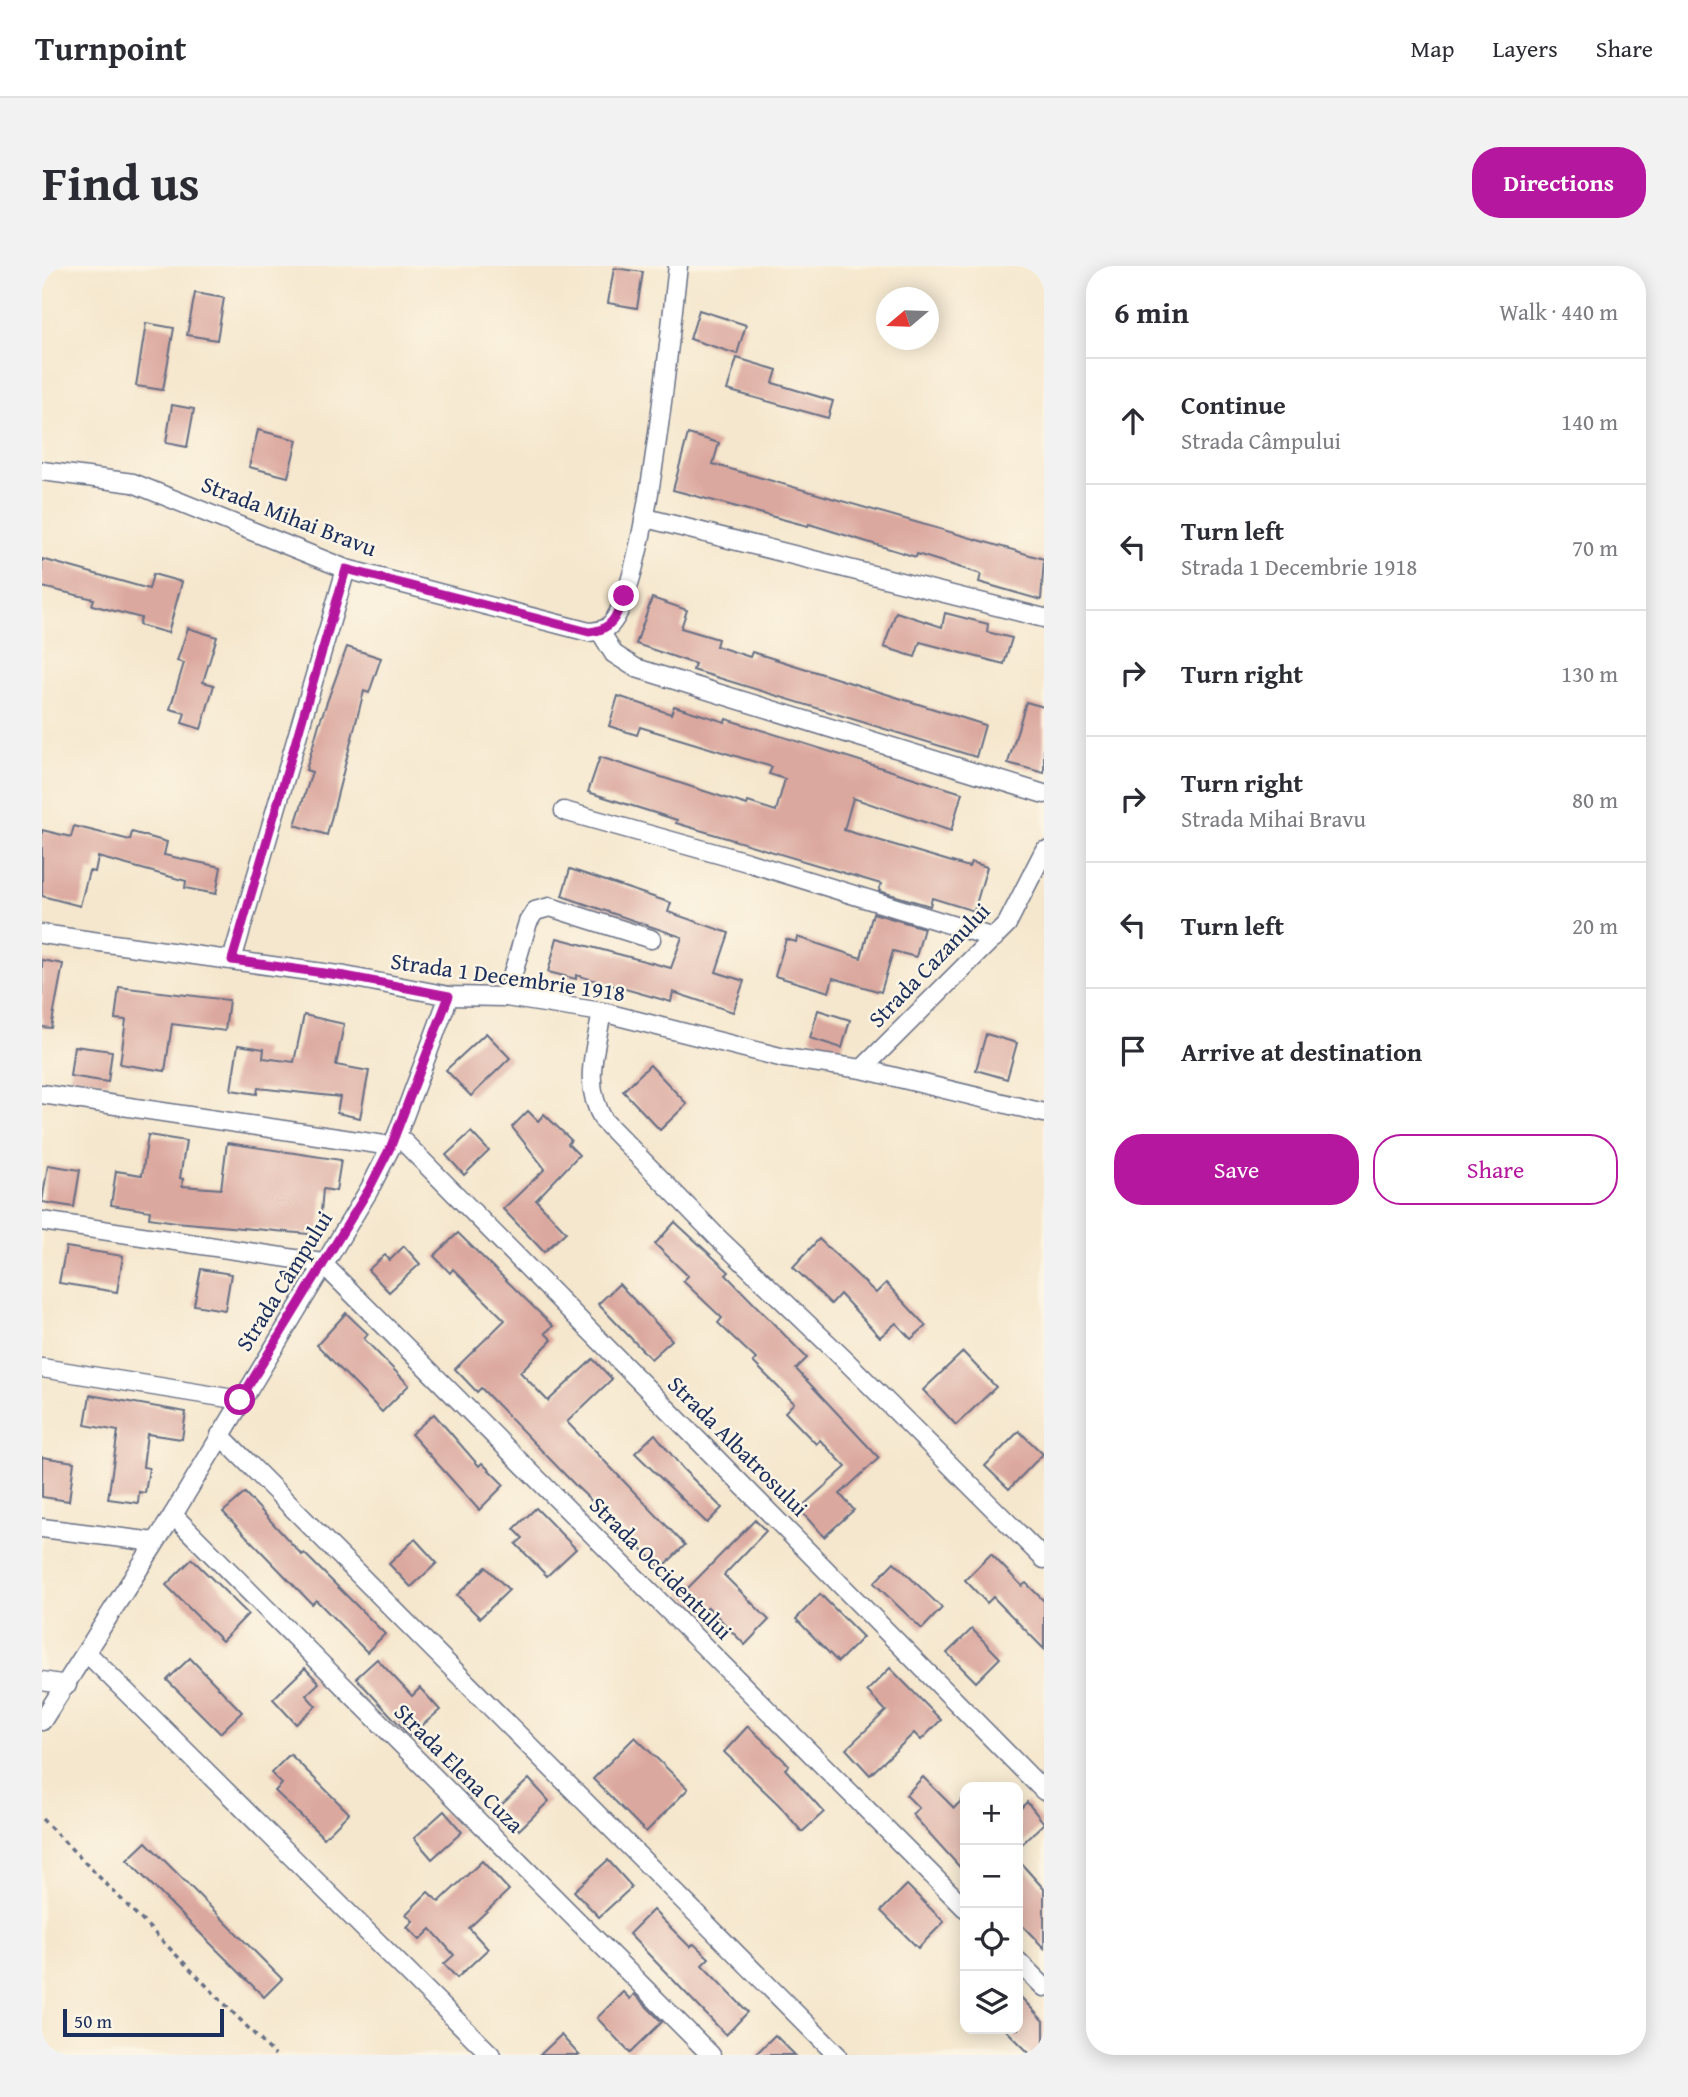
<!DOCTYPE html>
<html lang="en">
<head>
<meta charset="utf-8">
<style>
	:root { --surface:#fff; --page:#f2f2f3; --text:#2b2b33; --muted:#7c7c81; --line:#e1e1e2; --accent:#b5179e }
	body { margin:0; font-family:"Gentium Book Plus",serif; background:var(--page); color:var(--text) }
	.controls { position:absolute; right:21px; bottom:21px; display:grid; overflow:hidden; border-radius:14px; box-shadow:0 4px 18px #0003 }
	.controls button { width:63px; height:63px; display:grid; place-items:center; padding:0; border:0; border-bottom:2px solid var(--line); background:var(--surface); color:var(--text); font:35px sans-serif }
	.compass { position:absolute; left:834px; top:21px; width:63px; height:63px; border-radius:50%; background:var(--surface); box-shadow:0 4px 18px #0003; rotate:251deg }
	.scale { position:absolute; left:21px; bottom:18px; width:161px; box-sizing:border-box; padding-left:7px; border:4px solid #1b2f5e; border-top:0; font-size:19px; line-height:24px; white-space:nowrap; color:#1b2f5e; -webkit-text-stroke:5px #fcf5e5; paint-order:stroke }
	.stop { position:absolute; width:21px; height:21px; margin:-16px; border:5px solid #b5179e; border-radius:50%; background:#fff }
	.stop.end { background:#b5179e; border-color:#fff; box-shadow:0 2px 7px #0008 }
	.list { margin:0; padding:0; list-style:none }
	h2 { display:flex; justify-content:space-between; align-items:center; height:91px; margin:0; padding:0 28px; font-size:30px }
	h2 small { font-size:23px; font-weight:400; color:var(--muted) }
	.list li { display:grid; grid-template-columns:46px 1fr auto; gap:21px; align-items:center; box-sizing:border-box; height:126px; padding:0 28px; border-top:2px solid var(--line) }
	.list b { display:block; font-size:26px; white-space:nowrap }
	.list p { margin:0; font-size:23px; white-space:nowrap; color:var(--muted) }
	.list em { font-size:23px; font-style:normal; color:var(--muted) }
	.actions { display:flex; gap:14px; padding:21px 28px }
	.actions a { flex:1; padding:16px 0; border:2px solid var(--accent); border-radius:28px; text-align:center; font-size:24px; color:var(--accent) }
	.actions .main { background:var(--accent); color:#fff }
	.icon { flex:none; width:38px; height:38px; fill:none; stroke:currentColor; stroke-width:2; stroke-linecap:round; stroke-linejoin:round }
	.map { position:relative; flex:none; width:1002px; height:1789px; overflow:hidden; border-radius:28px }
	header { display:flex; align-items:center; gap:42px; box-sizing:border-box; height:98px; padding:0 35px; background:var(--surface); border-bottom:2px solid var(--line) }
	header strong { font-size:33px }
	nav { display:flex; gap:38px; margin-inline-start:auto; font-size:24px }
	.intro { display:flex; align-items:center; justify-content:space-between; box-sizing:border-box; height:168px; padding:0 42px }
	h1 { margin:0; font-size:49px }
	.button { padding:18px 32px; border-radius:28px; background:var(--accent); color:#fff; font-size:24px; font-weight:700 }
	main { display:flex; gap:42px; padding:0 42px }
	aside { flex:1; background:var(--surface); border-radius:28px; box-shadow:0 4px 18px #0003 }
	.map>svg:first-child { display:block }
</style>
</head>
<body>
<header>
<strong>Turnpoint</strong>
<nav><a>Map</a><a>Layers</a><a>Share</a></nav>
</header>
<div class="intro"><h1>Find us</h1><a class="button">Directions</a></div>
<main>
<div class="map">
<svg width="1002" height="1789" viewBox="0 0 1002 1789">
	<rect width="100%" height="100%" fill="#fcf5e5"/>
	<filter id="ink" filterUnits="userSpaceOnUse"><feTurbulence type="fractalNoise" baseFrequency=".0143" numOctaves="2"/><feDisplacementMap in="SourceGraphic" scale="14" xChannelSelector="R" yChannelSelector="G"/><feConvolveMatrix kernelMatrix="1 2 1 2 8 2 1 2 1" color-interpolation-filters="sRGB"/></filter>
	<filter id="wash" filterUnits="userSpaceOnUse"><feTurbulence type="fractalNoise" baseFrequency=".00686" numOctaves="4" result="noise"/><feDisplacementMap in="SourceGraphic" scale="28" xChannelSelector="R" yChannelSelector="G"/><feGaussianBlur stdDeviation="1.57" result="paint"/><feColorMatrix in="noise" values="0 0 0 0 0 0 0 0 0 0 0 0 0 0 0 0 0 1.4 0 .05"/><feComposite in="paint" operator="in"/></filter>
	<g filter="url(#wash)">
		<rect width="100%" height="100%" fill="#f5e7cd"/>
		<g id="blocks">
			<g fill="#dba89f">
				<polygon points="572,2 601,6 595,42 566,37"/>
				<polygon points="153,27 182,32 175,74 145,69"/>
				<polygon points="657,44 704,59 695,88 648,73"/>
				<polygon points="104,57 132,62 121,124 94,120"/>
				<polygon points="695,92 735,104 731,117 791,135 786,152 685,124"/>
				<polygon points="130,139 152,143 145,181 124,177"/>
				<polygon points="216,164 255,174 246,211 207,201"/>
				<polygon points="646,168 677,177 671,198 1002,293 999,334 937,316 939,308 875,288 874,291 767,258 766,260 631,224"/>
				<polygon points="0,293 107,323 111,308 140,316 126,367 97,359 99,352 50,339 52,333 0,321"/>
				<polygon points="610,332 645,344 639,362 676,373 674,380 708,391 710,386 736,394 943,459 934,491 651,404 653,398 594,378"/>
				<polygon points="854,346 900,361 903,347 946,358 945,366 970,372 962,398 878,376 873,391 842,381"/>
				<polygon points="146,362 175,371 161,416 172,419 159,463 140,457 143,447 128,443 142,397 135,395"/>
				<polygon points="305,381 339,392 327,427 322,425 285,569 253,559 270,506 264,504 277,458"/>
				<polygon points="576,430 629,448 632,440 683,456 684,453 920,527 909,565 811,532 802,564 927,601 929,596 945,601 932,645 890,632 888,640 837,625 839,618 634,557 635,554 546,526 558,491 705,539 706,536 734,545 743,513 727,508 730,501 598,461 595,469 567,460"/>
				<polygon points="984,436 1002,441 1002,507 966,497"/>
				<polygon points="32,560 88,574 90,566 125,576 122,589 179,601 174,628 143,622 144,615 56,591 53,606 47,605 38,640 0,630 0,564 29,571"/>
				<polygon points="528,603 629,637 626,646 687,667 674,706 702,715 691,746 631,726 629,736 534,709 534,713 506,706 515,672 629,702 640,671 520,630"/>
				<polygon points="831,647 882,662 874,691 851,685 839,726 791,712 787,726 733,710 744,673 754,676 755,671 819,692"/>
				<polygon points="0,694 21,698 9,762 0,761"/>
				<polygon points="77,721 187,734 183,765 130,758 123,805 78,798 84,754 73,753"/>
				<polygon points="776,744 808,754 800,782 768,772"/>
				<polygon points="262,749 302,758 294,799 327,805 318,852 295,847 298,831 216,822 215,828 189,824 196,779 222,783 221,792 252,796"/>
				<polygon points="444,767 468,792 429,830 404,804"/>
				<polygon points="944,768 975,777 965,813 934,804"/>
				<polygon points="32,780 70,785 66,816 28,810"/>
				<polygon points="608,799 645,838 618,864 581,825"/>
				<polygon points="486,845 496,855 502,848 529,874 526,878 537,889 494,934 524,966 502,986 461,943 503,903 470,861"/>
				<polygon points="429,866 447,885 422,909 404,889"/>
				<polygon points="106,869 144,875 138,912 141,913 140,920 179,923 185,877 299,894 294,925 281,923 277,969 134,956 107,952 108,945 69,939 74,905 100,909"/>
				<polygon points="6,899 38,904 32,941 0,936"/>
				<polygon points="633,956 687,1006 684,1009 765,1092 754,1103 837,1192 798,1228 812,1244 782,1271 757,1243 804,1201 778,1174 774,1178 743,1146 752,1137 711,1096 714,1093 676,1057 680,1052 641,1015 646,1010 613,978"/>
				<polygon points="416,967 511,1060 503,1067 510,1074 478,1106 506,1135 551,1093 570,1113 525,1156 643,1279 620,1302 534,1220 439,1122 435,1126 413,1103 463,1054 411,1003 408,1007 392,990"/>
				<polygon points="777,973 834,1027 844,1017 884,1060 869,1073 854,1057 838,1071 798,1028 789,1038 751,1001"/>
				<polygon points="362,980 378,998 347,1026 326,1004 343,989 348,994"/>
				<polygon points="24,981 81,990 75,1026 17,1017"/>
				<polygon points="159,1003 189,1008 183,1044 152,1039"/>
				<polygon points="577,1018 630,1074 609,1093 556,1038"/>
				<polygon points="304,1047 326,1068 322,1073 367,1119 340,1146 275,1079"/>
				<polygon points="921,1086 954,1121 914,1159 881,1124"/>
				<polygon points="48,1129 144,1146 140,1173 105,1168 101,1201 107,1202 103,1227 97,1226 96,1237 66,1233 76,1165 43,1159"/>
				<polygon points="392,1148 437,1200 440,1197 462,1219 437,1244 369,1168"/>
				<polygon points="977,1165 1001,1188 967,1223 943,1200"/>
				<polygon points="613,1168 641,1203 680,1242 665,1257 593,1187"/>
				<polygon points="0,1191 32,1196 27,1235 0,1231"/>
				<polygon points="203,1227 260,1289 262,1287 343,1368 325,1386 274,1334 270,1338 181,1246"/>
				<polygon points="494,1242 534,1283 505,1310 474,1278 481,1272 472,1263"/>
				<polygon points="713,1254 724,1265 682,1309 727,1354 703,1379 666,1341 660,1347 640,1328"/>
				<polygon points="373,1273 395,1297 369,1321 347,1298"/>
				<polygon points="949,1288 980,1320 984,1317 1002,1335 1002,1383 951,1331 945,1337 923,1314"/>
				<polygon points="150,1293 206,1348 180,1375 124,1319"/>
				<polygon points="852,1296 900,1342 880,1363 832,1317"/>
				<polygon points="444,1301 467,1324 438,1352 415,1329"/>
				<polygon points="778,1328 821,1371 796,1396 754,1353"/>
				<polygon points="930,1363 958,1392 934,1416 905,1387"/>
				<polygon points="148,1392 200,1446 178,1467 125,1414"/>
				<polygon points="335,1393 370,1430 378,1422 398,1444 368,1470 314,1412"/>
				<polygon points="263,1402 277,1417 264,1429 274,1440 254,1458 231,1433"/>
				<polygon points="848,1402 899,1454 879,1474 872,1467 828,1509 804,1483 844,1445 825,1425"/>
				<polygon points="706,1460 747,1499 743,1503 782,1546 760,1566 737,1539 682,1486"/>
				<polygon points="593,1471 646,1523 604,1566 551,1513"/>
				<polygon points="248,1488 307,1547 282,1572 233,1525 240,1518 229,1507"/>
				<polygon points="881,1511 912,1542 923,1531 923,1607 870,1548 877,1542 864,1529"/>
				<polygon points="487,1513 507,1535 477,1564 456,1542"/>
				<polygon points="985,1536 1002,1557 976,1582 976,1545"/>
				<polygon points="402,1545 420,1566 390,1593 372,1572"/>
				<polygon points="104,1576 240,1713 222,1731 85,1594"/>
				<polygon points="566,1594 590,1621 557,1651 532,1625"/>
				<polygon points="976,1594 1002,1623 1002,1682 976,1655"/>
				<polygon points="440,1595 467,1624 427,1662 446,1683 415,1712 402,1698 412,1689 389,1663 378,1674 365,1661 371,1655 364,1648 386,1626 397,1636"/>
				<polygon points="865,1619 902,1656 876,1682 839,1645"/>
				<polygon points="611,1644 648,1681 652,1678 667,1692 660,1699 706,1746 684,1769 587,1668"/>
				<polygon points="581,1726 588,1733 592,1728 620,1756 588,1787 555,1752"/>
				<polygon points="976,1728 1002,1756 1002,1789 989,1789 963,1763 976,1763"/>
				<polygon points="519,1769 537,1789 498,1789"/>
				<polygon points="733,1769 753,1789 713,1789"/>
			</g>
		</g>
	</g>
	<g filter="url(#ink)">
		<use href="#blocks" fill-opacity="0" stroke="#676f85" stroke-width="2"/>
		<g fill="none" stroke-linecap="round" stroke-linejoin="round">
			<g stroke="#676f85" stroke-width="21">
				<g id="minor">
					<path d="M0,205L91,217L304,303L547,366C555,365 562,365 567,360C605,325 628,62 636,0"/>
					<polyline points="604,252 1002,352"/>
					<polyline points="558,365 572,388 594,402 1002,528"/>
					<polyline points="522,545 705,596 952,672"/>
					<polyline points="0,668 303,710 407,730 464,731 560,746 742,792 820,803 1002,847"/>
					<polyline points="190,694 304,303"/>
					<polyline points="464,731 486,656 493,645 508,641 609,673"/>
					<path d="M560,746C553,786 540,818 562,855L677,973L804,1095L1002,1293"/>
					<polyline points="820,803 965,658 1002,585"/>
					<polyline points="0,828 349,880"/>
					<polyline points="355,869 1002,1525"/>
					<polyline points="0,955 280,997 923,1642"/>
					<polyline points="0,1102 198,1134"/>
					<polyline points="178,1169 795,1789"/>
					<polyline points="131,1249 669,1789"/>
					<polyline points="0,1262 113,1276"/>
					<polyline points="45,1387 449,1789"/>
					<polyline points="0,1415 25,1419"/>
					<polyline points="0,1455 131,1249 327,924 355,869 407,730"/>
					<polyline points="976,1695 1002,1721"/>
				</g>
			</g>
			<polyline stroke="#676f85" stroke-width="3.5" stroke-dasharray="5 5" stroke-linecap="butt" points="0,1553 233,1789"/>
			<use href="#minor" stroke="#fff" stroke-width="18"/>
		</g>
	</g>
	<g fill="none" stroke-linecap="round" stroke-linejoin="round" filter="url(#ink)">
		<path stroke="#b5179e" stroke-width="9" d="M198,1134L327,923L349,880L407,730L303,710L190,694L304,303L547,366C570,365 575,349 582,330"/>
	</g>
	<g text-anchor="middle" stroke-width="5" stroke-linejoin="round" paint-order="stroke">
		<g font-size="23" fill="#1b2f5e" stroke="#fcf5e5">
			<text transform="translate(247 250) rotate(21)" y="8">Strada Mihai Bravu</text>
			<text transform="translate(887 699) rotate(-46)" y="8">Strada Cazanului</text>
			<text transform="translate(466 711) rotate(8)" y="8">Strada 1 Decembrie 1918</text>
			<text transform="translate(242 1015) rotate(-58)" y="8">Strada Câmpului</text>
			<text transform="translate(696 1180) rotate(45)" y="8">Strada Albatrosului</text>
			<text transform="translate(619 1302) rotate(45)" y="8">Strada Occidentului</text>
			<text transform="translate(417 1502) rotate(45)" y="8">Strada Elena Cuza</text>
		</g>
	</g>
</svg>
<div class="controls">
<button>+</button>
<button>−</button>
<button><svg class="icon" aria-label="locate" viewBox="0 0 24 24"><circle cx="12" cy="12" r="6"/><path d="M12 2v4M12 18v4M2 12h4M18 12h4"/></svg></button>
<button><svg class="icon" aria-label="layers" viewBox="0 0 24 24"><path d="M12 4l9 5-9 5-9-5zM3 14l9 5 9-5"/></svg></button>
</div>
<svg class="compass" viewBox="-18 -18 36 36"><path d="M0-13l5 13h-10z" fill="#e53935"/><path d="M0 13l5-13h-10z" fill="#7c7c81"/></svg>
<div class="scale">50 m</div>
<div class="stop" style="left:198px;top:1134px"></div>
<div class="stop end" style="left:582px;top:330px"></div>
</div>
<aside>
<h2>6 min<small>Walk · 440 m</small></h2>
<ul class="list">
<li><svg class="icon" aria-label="ahead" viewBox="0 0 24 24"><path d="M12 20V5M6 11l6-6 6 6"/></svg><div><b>Continue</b><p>Strada Câmpului</p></div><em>140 m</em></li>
<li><svg class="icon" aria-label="left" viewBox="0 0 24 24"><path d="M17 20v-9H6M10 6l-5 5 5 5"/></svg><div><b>Turn left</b><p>Strada 1 Decembrie 1918</p></div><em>70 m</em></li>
<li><svg class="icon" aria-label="right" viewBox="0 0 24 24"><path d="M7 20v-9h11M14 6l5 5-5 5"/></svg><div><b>Turn right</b></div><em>130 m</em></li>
<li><svg class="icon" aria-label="right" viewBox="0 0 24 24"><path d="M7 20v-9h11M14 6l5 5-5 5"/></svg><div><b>Turn right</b><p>Strada Mihai Bravu</p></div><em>80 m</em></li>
<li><svg class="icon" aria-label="left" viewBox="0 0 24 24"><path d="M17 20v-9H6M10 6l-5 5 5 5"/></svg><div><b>Turn left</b></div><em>20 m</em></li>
<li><svg class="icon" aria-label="arrive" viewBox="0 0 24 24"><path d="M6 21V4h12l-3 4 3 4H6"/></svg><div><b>Arrive at destination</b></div></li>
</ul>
<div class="actions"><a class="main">Save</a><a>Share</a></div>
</aside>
</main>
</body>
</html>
